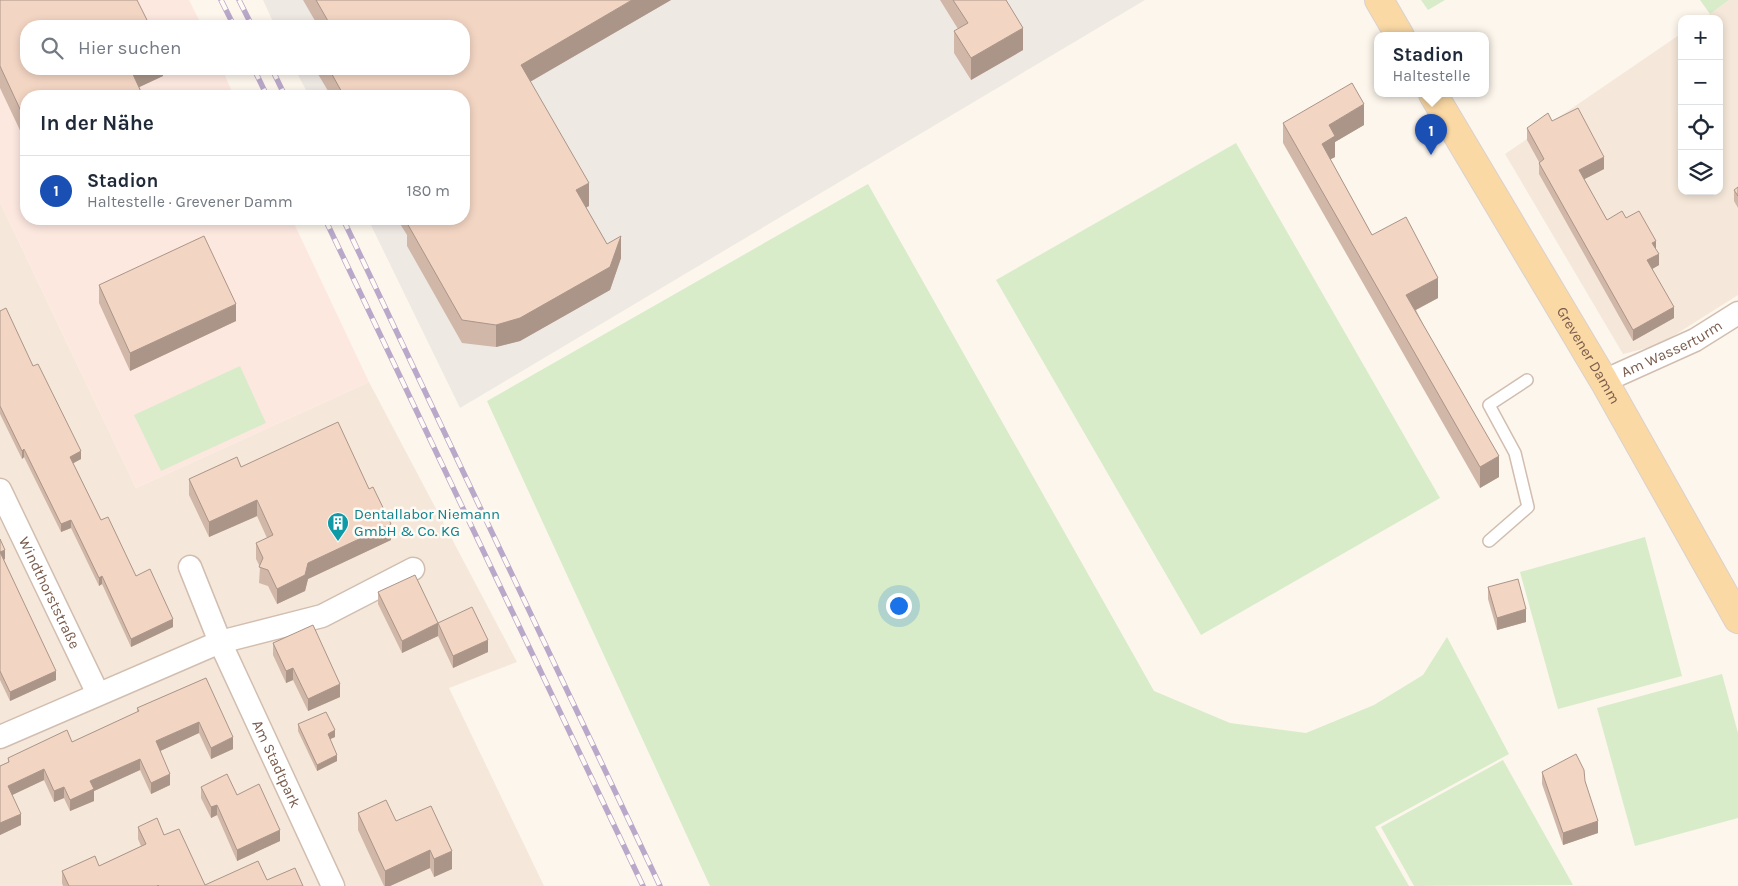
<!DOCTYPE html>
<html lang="de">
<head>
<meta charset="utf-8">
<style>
	:root { --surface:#fff; --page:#f2f2f3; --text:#1f2937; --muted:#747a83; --line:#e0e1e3; --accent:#1a73e8 }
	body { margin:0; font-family:Karla,sans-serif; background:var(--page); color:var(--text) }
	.controls { position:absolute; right:15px; top:15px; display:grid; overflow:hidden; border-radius:10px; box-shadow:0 2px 8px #0003 }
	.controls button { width:45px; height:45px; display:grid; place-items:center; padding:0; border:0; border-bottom:1px solid var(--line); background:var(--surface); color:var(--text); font:25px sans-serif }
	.you { position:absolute; left:898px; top:605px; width:18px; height:18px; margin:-12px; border:4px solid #fff; border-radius:50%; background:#1a73e8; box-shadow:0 0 0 8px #1a73e833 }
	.badge { display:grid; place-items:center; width:32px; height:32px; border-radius:50%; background:var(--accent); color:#fff; font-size:16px; font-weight:700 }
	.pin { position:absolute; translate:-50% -41px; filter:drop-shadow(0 1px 2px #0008) }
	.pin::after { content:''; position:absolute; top:26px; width:18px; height:15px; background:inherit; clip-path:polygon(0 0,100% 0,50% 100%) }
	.popup { position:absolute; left:1374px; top:32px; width:115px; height:65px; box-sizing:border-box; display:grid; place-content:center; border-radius:10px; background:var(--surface); filter:drop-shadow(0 1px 4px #0005); font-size:16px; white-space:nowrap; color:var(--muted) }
	.popup b { font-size:19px; color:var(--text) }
	.popup::after { content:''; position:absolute; left:50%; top:100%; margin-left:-10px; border:10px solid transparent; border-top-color:var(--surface) }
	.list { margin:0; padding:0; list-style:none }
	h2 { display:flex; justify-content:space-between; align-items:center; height:65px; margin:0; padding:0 20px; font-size:21px }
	h2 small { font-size:16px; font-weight:400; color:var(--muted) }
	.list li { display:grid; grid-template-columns:32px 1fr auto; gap:15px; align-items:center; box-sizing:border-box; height:70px; padding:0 20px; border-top:1px solid var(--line) }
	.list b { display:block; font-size:19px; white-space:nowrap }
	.list p { margin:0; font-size:16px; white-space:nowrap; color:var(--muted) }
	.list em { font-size:16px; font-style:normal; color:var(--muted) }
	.icon { flex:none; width:28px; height:28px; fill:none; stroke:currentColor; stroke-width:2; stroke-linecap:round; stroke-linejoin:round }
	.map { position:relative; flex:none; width:1738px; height:886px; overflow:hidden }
	.search { position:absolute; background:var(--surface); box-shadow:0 2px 8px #0003; left:20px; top:20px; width:450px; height:55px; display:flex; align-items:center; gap:12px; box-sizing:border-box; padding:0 18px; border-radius:20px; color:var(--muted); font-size:19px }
	.panel { position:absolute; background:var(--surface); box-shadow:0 2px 8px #0003; left:20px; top:90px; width:450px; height:135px; border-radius:20px }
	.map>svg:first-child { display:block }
</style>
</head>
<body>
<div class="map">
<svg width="1738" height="886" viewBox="0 0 1738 886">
	<rect width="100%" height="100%" fill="#fdf6ec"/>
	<g fill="#f5e8da">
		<polygon points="1729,0 1738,0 1738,295 1659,345 1623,354 1505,154 1682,33 1682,191 1719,191 1719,19 1703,19"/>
		<polygon points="0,202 136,488 369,382 517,662 449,688 544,886 0,886"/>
	</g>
	<polygon fill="#fde8e0" points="0,0 189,0 202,26 26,26 26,69 222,69 234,96 26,96 26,219 292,219 369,382 136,488 0,202"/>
	<polygon fill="#efe9e4" points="263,0 1145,0 460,408 368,219 464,219 464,96 309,96 295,69 464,69 464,26 275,26"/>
	<g fill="#d8ecc9">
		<polygon points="1421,0 1445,0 1428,10"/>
		<polygon points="1700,0 1729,0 1710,14"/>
		<polygon points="1236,143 1440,498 1201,635 996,280"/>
		<polygon points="868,184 1154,691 1230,723 1306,733 1374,705 1423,675 1447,637 1509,754 1375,827 1409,886 710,886 487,401"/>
		<polygon points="240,366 266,423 161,471 134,415"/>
		<polygon points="1645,537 1682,676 1558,709 1520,572"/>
		<polygon points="1722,674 1738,733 1738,818 1635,846 1597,708"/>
		<polygon points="1503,760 1573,885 1414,886 1381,827"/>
	</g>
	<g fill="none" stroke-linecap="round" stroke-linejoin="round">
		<g stroke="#d1beb0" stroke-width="14">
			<polyline id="lane" points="1489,541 1528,507 1515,453 1489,405 1527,380"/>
		</g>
		<g stroke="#d1beb0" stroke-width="25">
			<g id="street">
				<path id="s1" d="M1604,381L1695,340L1738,313"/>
				<path id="s2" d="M0,490L98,694"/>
				<path id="s3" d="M190,567L220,642L333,886"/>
				<polyline points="0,737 220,642 322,616 413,569"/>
			</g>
		</g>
		<g stroke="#dad1cd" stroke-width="30">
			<g id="primary">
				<polyline points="1379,0 1400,36"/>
				<path id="s4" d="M1433,94L1604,381L1738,619"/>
			</g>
		</g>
		<use href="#lane" stroke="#fff" stroke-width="11"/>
		<use href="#street" stroke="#fff" stroke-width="22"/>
		<use href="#primary" stroke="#fbd9a5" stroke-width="28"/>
		<g stroke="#b9a8c9" stroke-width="5.5">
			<g id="rail">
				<polyline points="221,0 234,26"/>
				<polyline points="239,0 252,26"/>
				<polyline points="254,69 267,96"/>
				<polyline points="272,69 285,96"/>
				<polyline points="325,219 643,886"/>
				<polyline points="343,219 660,886"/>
			</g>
		</g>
		<use href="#rail" stroke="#fffaf3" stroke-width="4" stroke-dasharray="11" stroke-linecap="butt"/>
	</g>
	<g fill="#d1b7a8">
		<polygon points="0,0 163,69 163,76 139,87 26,96 26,143 0,88"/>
		<polygon points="303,0 671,0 530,82 589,206 586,207 607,244 621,258 610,290 520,341 496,347 462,343 407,246 407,235 397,219 464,219 464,96 331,96 315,69 464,69 464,26 318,26"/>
		<polygon points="940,0 1006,0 1023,50 971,80 954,53 954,31 958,29"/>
		<polygon points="1552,121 1604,169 1584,179 1607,220 1626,218 1656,250 1659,265 1652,269 1674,318 1633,341 1539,174 1539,162 1527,140 1527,128"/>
		<polygon points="1283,123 1364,125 1335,142 1335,157 1330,159 1372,235 1438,298 1416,310 1499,477 1480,488 1283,143"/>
		<polygon points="1738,187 1738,208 1734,201 1734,190"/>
		<polygon points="99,285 236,321 130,371 99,303"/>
		<polygon points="0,311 33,366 81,459 73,463 101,520 136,576 173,627 131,647 102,584 99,586 71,528 61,532 24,457 22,459 0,414"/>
		<polygon points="241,467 391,540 308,579 305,591 277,604 268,586 259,583 260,567 256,559 256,543 267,538 257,516 209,537 189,495 189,479"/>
		<polygon points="0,539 5,559 4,560 56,680 10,701 0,680"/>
		<polygon points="1488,587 1526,622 1497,630 1488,599"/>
		<polygon points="378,592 438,623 488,652 453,668 438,636 402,653 378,604"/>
		<polygon points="273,643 340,697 308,711 293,680 286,683 273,655"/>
		<polygon points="206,678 233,749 211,759 199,733 160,751 170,785 151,794 140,770 94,791 94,801 70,811 64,798 54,802 44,780 12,795 21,825 0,835 0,766 8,762 8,758 72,742 137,712 137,708"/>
		<polygon points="298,724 335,737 330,739 337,761 317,771 298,731"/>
		<polygon points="1542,772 1585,781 1598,833 1563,845 1542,784"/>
		<polygon points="201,787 237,795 280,841 237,861 217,815 211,818 201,798"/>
		<polygon points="358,813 396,821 452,869 434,877 430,868 390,886 384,886 358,830"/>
		<polygon points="138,827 164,835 205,885 267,880 303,886 63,886 62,883 62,871 99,866 141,846 138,839"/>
	</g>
	<g fill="#aa9588">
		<polygon points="632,0 671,0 521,87 521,65"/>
		<polygon points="1023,28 1023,50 971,80 971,58"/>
		<polygon points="133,69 163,69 163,76 131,91 131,70"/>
		<polygon points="1364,104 1364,125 1335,142 1335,157 1322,164 1322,144 1329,125"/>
		<polygon points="1604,157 1604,169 1579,182 1579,170"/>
		<polygon points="589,183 589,206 576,213 576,190"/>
		<polygon points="63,219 70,219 63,222"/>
		<polygon points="621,236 621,258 610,290 520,341 496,347 496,325"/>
		<polygon points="1656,241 1656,253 1652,243"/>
		<polygon points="1659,254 1659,265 1647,272 1647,260"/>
		<polygon points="1438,278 1438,298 1406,315 1406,295"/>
		<polygon points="236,304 236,321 130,371 130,353"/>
		<polygon points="1674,307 1674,318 1633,341 1633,330"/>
		<polygon points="24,449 24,457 22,459 22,451"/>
		<polygon points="81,451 81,459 70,465 70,457"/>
		<polygon points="1499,456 1499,477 1480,488 1480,467"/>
		<polygon points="257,500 257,516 209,537 209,522"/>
		<polygon points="71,520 71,528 61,532 61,524"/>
		<polygon points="391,524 391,540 308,579 305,591 277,604 277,589 308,563"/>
		<polygon points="5,550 5,559 0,561 0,552"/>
		<polygon points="102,576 102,584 99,586 99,578"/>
		<polygon points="1526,609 1526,622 1497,630 1497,618"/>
		<polygon points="173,619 173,627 131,647 131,639"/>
		<polygon points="438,623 438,636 402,653 402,641"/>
		<polygon points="488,640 488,652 453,668 453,656"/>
		<polygon points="293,668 293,680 286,683 286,671"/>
		<polygon points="56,671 56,680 10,701 10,692"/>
		<polygon points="340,684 340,697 308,711 308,699"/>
		<polygon points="199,722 199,733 156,753 156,741"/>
		<polygon points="335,730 335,737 328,740 328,734"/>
		<polygon points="233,737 233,749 211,759 211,748"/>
		<polygon points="337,755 337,761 317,771 317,765"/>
		<polygon points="140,759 140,770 94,791 94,801 70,811 70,800 90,781"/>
		<polygon points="44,769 44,780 8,797 8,786"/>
		<polygon points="170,774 170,785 151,794 151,783"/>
		<polygon points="64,787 64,798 54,802 54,791"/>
		<polygon points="217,805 217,815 211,818 211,807"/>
		<polygon points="21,814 21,825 0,835 0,823"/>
		<polygon points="1598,821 1598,833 1563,845 1563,833"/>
		<polygon points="280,830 280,841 237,861 237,850"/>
		<polygon points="430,850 430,868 390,886 385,886 385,871"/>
		<polygon points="452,851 452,869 434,877 434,859"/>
	</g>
	<g fill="#f3d5c3" stroke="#aa9588">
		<polygon points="0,0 137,0 150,26 26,26 26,69 133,69 131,70 143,96 26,96 26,122 0,66"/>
		<polygon points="316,0 632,0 521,65 589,183 576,190 607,244 621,236 610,267 520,318 496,325 462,320 407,223 411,221 410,219 464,219 464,96 344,96 329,69 464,69 464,26 319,26 328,21"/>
		<polygon points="953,0 1006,0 1023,28 971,58 954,31 968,23"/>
		<polygon points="1352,83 1364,104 1329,125 1335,136 1322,144 1372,235 1406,217 1438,278 1406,295 1499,456 1480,467 1283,123"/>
		<polygon points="1578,108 1604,157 1579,170 1607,220 1622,211 1626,218 1639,211 1656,241 1652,243 1659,254 1647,260 1674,307 1633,330 1539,163 1544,159 1527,128 1548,113 1552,121"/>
		<polygon points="1738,187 1738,196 1734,190"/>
		<polygon points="204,236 236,304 130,353 99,285"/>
		<polygon points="6,308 33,366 38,364 81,451 70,457 101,520 108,517 136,576 150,569 173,619 131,639 102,576 99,578 71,520 61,524 24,449 22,451 0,406 0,311"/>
		<polygon points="338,422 369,489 373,487 391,524 308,563 305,575 277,589 268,570 259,567 263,558 256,543 273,535 257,500 209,522 189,479 237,457 241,467"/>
		<polygon points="0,539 5,550 0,552 56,671 10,692 0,671"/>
		<polygon points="415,575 438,623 402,641 378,592"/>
		<polygon points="1518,579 1526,609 1497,618 1488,587"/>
		<polygon points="472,607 488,640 453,656 438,623"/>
		<polygon points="313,625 340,684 308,699 293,668 286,671 273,643"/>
		<polygon points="206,678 233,737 211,748 199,722 156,741 170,774 151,783 140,759 90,781 94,789 70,800 64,787 54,791 44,769 8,786 21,814 0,823 0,766 9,762 8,758 67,730 72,742 139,711 137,708"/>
		<polygon points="326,712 335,730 328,734 337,755 317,765 298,724"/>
		<polygon points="1576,754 1584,770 1585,781 1598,821 1563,833 1542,772"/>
		<polygon points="227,774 237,795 259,784 280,830 237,850 217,805 211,807 201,787"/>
		<polygon points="386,800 396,821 431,806 452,851 434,859 430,850 385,871 358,813"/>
		<polygon points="157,818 164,835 179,829 205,885 258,861 267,880 295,868 303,886 159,886 158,885 157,886 69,886 62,871 95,856 99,866 146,844 138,827"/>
	</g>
	<defs>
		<g id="building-pin" transform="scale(1.125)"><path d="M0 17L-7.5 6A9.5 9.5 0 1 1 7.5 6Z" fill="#0f9aa8" stroke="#fffaf3"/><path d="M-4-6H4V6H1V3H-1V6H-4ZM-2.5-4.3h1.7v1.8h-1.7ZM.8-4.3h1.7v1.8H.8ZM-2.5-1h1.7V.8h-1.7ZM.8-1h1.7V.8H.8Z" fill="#fff"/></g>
	</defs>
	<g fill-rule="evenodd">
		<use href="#building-pin" x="338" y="523"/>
	</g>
	<g text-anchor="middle" stroke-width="5" stroke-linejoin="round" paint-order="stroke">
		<g font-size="15" fill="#7a5c4d" stroke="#fffaf3">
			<text dy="5" stroke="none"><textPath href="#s1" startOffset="75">Am Wasserturm</textPath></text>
			<text dy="5" stroke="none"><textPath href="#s4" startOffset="304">Grevener Damm</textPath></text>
			<text dy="5" stroke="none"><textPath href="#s2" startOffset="114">Windthorststraße</textPath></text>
			<text dy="5" stroke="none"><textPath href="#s3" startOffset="215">Am Stadtpark</textPath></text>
		</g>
		<g font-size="15" fill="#0d838f" stroke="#fffaf3" text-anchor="start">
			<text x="354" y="519">Dentallabor Niemann<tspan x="354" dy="17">GmbH &amp; Co. KG</tspan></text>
		</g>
	</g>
</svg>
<div class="controls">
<button>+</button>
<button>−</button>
<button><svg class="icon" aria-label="locate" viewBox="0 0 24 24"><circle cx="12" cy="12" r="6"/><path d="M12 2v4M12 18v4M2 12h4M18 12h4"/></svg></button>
<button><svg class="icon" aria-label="layers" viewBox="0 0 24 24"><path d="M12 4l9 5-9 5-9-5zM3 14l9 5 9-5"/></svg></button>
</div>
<div class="you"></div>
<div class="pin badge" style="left:1431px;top:155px;background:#1a4fb4">1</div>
<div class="popup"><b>Stadion</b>Haltestelle</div>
<div class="search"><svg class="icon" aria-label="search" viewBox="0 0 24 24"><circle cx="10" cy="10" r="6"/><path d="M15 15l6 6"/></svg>Hier suchen</div>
<section class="panel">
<h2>In der Nähe<small></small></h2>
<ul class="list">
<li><span class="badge" style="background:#1a4fb4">1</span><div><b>Stadion</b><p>Haltestelle · Grevener Damm</p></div><em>180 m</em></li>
</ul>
</section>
</div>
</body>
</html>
